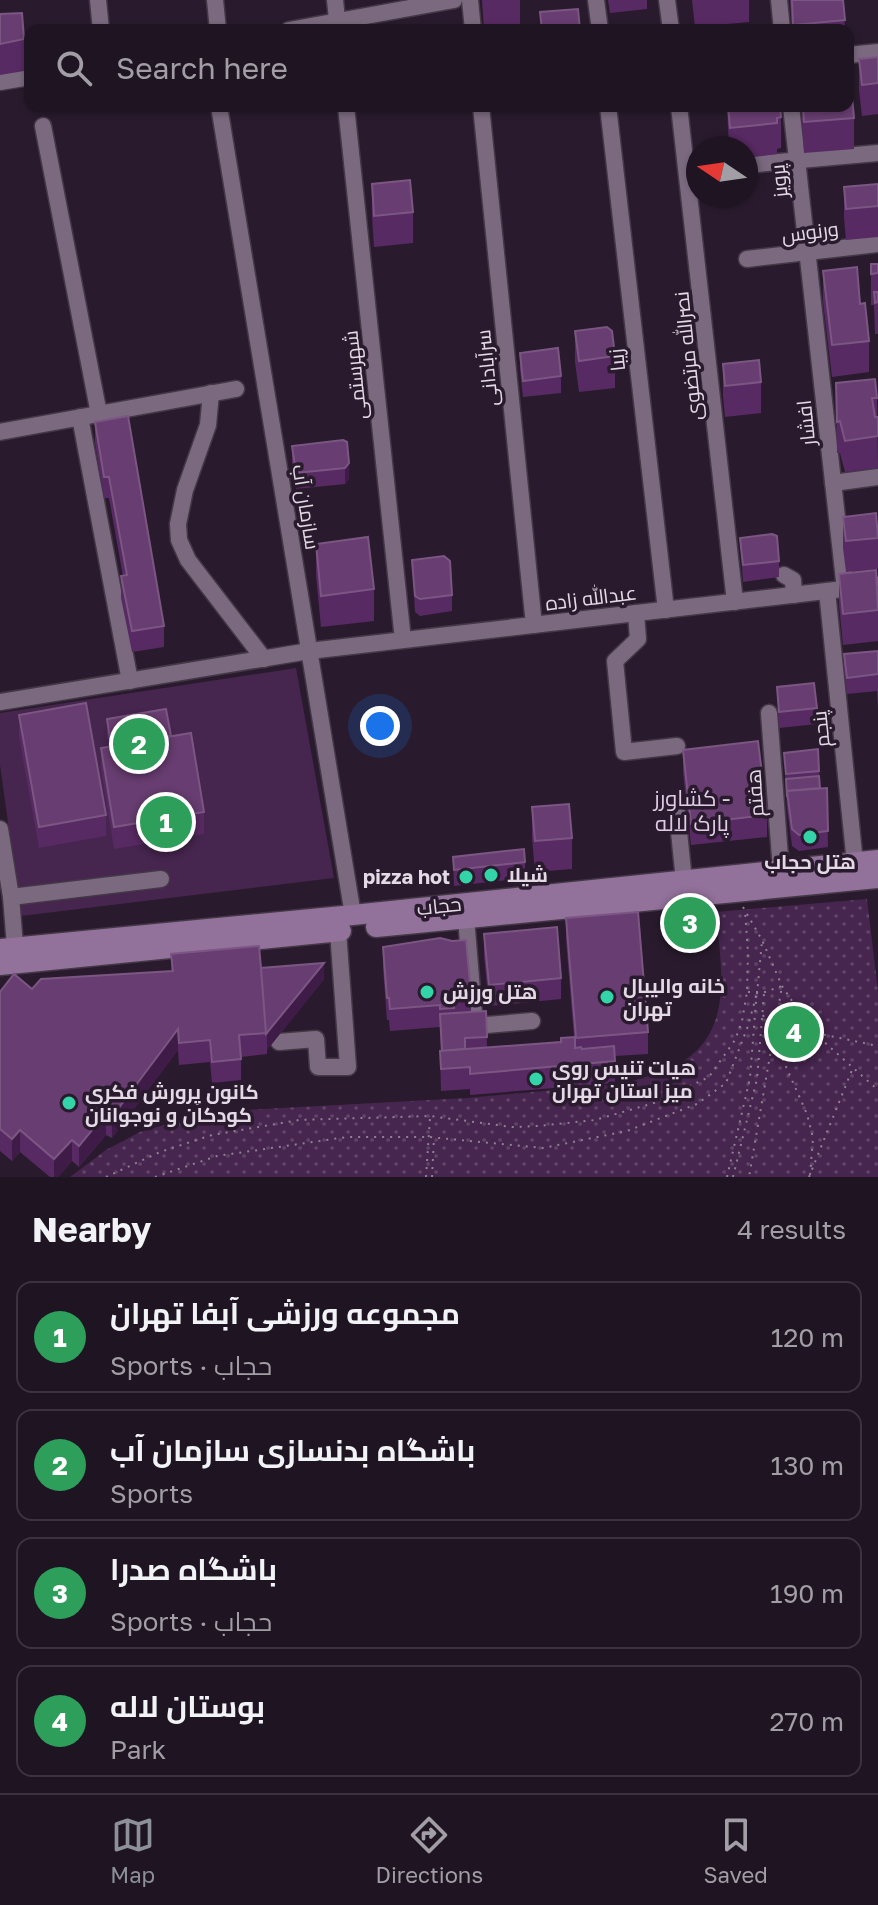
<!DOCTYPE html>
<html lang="en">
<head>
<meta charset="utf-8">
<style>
	:root { --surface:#1f1422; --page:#271d2a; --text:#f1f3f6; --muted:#a19ea5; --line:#3c3340; --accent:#8c9099 }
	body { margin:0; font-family:"Golos Text",Cairo,sans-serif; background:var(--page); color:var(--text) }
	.compass { position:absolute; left:686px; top:136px; width:72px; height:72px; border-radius:50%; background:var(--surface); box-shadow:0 2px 6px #0004; rotate:283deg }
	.you { position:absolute; left:380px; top:726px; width:28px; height:28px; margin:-20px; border:6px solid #fff; border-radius:50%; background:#1a73e8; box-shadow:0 0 0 12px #1a73e833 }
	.badge { display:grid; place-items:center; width:52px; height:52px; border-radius:50%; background:var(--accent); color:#fff; font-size:26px; font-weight:700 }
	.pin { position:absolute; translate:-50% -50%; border:4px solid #fff; box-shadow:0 2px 8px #0006 }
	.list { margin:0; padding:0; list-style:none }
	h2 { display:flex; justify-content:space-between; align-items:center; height:104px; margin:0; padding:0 32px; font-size:34px }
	h2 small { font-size:26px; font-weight:400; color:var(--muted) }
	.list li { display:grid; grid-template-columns:52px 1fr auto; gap:24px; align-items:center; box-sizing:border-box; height:112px; margin:0 16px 16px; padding:0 16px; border:2px solid var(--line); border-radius:16px }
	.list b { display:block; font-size:30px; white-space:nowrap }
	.list p { margin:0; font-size:26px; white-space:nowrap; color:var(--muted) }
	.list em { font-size:26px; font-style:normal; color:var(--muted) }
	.icon { flex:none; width:44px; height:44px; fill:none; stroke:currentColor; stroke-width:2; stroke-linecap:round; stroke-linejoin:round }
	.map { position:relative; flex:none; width:878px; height:1177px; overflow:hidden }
	.search { position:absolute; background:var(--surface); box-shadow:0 2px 6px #0004; left:24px; right:24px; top:24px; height:88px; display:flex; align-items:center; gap:20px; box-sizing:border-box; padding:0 28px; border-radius:16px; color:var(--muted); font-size:30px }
	.sheet { height:616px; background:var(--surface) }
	nav { display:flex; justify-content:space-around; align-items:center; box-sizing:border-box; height:112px; border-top:2px solid var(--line); background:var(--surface); font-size:22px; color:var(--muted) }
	nav a { display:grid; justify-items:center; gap:4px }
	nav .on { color:var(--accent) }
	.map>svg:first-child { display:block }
</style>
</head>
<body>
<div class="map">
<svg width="878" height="1177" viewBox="0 0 878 1177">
	<defs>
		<pattern id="park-dots" width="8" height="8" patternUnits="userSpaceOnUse" patternTransform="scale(2)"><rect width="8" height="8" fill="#46254e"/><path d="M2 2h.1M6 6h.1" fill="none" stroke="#614468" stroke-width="1.8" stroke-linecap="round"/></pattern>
	</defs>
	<rect width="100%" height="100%" fill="#291b2d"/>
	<polygon fill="#46254e" points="296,668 334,878 21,916 0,765 0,713"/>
	<path fill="url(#park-dots)" d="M867,899L878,991V1177H70L106,1150L140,1132L208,1112L467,1098L622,1084C643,1078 667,1071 685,1060C735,1027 720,962 716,912Z"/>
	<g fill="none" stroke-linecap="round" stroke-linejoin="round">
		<g stroke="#443847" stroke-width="19">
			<g id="minor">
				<polyline points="98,0 101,30"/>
				<polyline points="215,0 218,30"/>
				<polyline points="335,0 338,30"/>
				<polyline points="470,0 473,30"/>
				<polyline points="596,0 600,30"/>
				<polyline points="667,0 671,30"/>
				<polyline points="779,0 782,30"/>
				<polyline points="289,30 454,0"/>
				<polyline points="848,55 878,52"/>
				<polyline points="0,82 30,77"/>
				<polyline points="219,106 353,915"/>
				<polyline points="346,106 403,640"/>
				<polyline points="481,106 534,625"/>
				<polyline points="608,106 666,610"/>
				<polyline points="679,106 735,602"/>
				<polyline points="791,106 845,589"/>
				<polyline points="43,126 99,414"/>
				<polyline points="746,165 878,153"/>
				<polyline points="747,259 878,244"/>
				<polyline points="211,393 208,425 185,490 178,524 179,540 188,560 264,659"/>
				<polyline points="80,417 130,681"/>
				<polyline points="0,432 236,389"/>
				<polyline points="833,483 878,477"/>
				<polyline points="784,575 793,580 794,595"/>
				<polyline points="827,591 855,863"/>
				<polyline points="636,613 638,639 615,661 624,752 677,746"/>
				<polyline points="0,702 309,651 878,585"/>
				<polyline points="769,713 781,870"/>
				<polyline points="677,812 684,881"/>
				<polyline points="0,829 11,897 16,958"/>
				<polyline points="11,897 161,879"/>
				<polyline points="466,918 475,1026 532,1021"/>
				<polyline points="279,1042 316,1039 318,1067 348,1067 338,931"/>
			</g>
		</g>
		<g stroke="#443847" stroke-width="23">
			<g id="major">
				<polyline points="376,927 878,878"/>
				<polyline points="0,949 353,915 878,860"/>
				<polyline points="0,965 341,931"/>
			</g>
		</g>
		<g stroke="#8e8391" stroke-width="2" stroke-dasharray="2 6" stroke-linecap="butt">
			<polyline points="743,907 762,940 782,986 813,1032 878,1090"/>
			<polyline points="748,992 765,992 782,986 749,1177"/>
			<polyline points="757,994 762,941"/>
			<polyline points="763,1015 807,1114 813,1138 810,1175"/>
			<polyline points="816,1033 878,1046"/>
			<polyline points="106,1177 160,1152 212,1135 299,1120 430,1116 512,1127 538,1126 595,1120 654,1103 709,1077 735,1040 742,1021 747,992 748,953 745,911"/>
			<polyline points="155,1177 217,1156 347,1137 429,1137 543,1148 627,1131 697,1104 726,1083 748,1026 757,993"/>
			<polyline points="426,1177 430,1118"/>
			<polyline points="432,1177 434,1138"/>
			<polyline points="727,1177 750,1078 756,1001"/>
			<polyline points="733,1177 757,1079 764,994"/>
			<polyline points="809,1177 852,1070"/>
		</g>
		<use href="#minor" stroke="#7b6a7f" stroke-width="16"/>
		<use href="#major" stroke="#92719b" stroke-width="20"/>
	</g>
	<g fill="#582a63">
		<polygon points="482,0 520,0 520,29 484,30"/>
		<polygon points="608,0 647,0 647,9 610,13"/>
		<polygon points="692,0 749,0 749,22 695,27"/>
		<polygon points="790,0 843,0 845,30 792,30"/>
		<polygon points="0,14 24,39 24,71 0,75"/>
		<polygon points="878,57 878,114 862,116 859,90 859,59"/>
		<polygon points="727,106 781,117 781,148 777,149 777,154 746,158 746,148 729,148"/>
		<polygon points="801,106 848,106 854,118 854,149 804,153"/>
		<polygon points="372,184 413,212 413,243 374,247 372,216"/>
		<polygon points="844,187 878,189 878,237 846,240 844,218"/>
		<polygon points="871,264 878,264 878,334 875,334 874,305 871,305"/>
		<polygon points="823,271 869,341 869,372 832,377 823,302"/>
		<polygon points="575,331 615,356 615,388 579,392 575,362"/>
		<polygon points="520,353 561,376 561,393 523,397 520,369"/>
		<polygon points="723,364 761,382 761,413 725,417 723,395"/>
		<polygon points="836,383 877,398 878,468 845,472 840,453 837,453"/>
		<polygon points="95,422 164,626 164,647 132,652 121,598 121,576 123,576 109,498 104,498 95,443"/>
		<polygon points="347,442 349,479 345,484 296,489 292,462 292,446"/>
		<polygon points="843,517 878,535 878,569 846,572 843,548"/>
		<polygon points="740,538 779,561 779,577 743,582"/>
		<polygon points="316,544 374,589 374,621 321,627 316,575"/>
		<polygon points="412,560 452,595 452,611 420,616 415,612"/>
		<polygon points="839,574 878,586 878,641 843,645 839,605"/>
		<polygon points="878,651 878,710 877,691 847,694 844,670 844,654"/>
		<polygon points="777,687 817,708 817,724 779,728"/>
		<polygon points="19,715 106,815 106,836 39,848 19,737"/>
		<polygon points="107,719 171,736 204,812 204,834 114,849 101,769 101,748 108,746 107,735"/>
		<polygon points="818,749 820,788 827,788 828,847 799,851 792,846 787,808 784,753"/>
		<polygon points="683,750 767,815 767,837 691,845 683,772"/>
		<polygon points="532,807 572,838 572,869 535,872 532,838"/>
		<polygon points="453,857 525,862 525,878 454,886"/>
		<polygon points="566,918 648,1032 648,1054 615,1056 615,1083 470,1095 470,1089 441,1091 440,1051 441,1051 440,1027 390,1031 389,1020 387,1020 383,968 383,947 471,993 471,1012 486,1011 487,1048 561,1042 574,1037 566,940"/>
		<polygon points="484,934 561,978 561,999 489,1006 484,956"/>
		<polygon points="171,954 261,968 324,979 267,1050 267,1054 241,1057 241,1080 212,1083 210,1062 179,1065 178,1050 112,1138 106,1135 79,1167 72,1161 58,1177 50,1177 20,1152 12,1161 0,1151 0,992 171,971"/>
	</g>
	<g fill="#3f1c47">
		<polygon points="349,463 349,479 345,484 345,468"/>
		<polygon points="324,963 324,979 267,1050 267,1034"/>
		<polygon points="178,1029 178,1050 112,1138 112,1117"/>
		<polygon points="106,1113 106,1135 79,1167 79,1146"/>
		<polygon points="20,1130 20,1152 12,1161 12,1139"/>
		<polygon points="72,1140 72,1161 58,1177 54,1177 54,1159"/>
	</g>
	<g fill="#683d71" stroke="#7b5683" stroke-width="2">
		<polygon points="792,0 843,0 845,20 793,25"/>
		<polygon points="578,9 580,30 542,30 540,12"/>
		<polygon points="22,13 24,39 0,44 0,14"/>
		<polygon points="878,57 878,83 862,85 859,59"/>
		<polygon points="851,86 854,118 804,122 803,106 848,106 848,87"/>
		<polygon points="728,106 780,106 781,117 777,118 777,123 730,128"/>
		<polygon points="410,180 413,212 374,216 372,184"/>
		<polygon points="878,184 878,206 846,209 844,187"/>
		<polygon points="871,264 878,264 878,273 871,274"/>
		<polygon points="857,267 860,304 865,303 869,341 832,345 823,271"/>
		<polygon points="874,292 878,292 878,302 875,303"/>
		<polygon points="607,327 612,331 615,356 579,361 575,331"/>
		<polygon points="558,348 561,376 523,381 520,353"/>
		<polygon points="759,360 761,382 725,386 723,364"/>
		<polygon points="875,379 877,398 872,398 875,417 878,417 878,436 845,441 840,421 837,422 836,383"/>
		<polygon points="128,416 164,626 132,631 121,576 127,575 109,477 104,477 95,422"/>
		<polygon points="343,440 347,442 349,463 345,468 296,473 292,446"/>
		<polygon points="876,513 878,538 846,541 843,517"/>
		<polygon points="772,534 777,536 779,561 743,565 740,538"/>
		<polygon points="368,537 374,589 321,596 316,544"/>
		<polygon points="444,556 450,561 452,595 420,599 415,596 412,560"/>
		<polygon points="876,570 878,610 843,614 839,574"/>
		<polygon points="878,651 878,674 847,678 844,654"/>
		<polygon points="814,683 817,708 779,712 777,687"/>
		<polygon points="86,703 106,815 39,827 19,715"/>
		<polygon points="166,709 171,736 111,746 107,719"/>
		<polygon points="191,733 204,812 114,827 101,748"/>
		<polygon points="758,741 767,815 691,824 683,750"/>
		<polygon points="818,749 819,771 786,774 784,753"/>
		<polygon points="819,776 820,788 787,791 787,797 786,779"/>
		<polygon points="827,788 828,831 799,835 792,829 787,791"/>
		<polygon points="569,804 572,838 535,841 532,807"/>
		<polygon points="524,849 525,862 454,870 453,857"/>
		<polygon points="638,912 648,1032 576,1038 566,918"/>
		<polygon points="557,927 561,978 489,985 484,934"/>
		<polygon points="440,938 452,941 466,940 471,993 453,994 454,1008 440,1009 440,1005 390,1009 389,998 387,998 383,947"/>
		<polygon points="259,946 267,1033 239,1035 241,1059 212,1062 210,1040 179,1043 178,1029 112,1117 106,1113 79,1146 72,1140 54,1159 20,1130 12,1139 0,1129 0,992 14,974 32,989 41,979 173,971 171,954"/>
		<polygon points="324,963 266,1034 261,968"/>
		<polygon points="486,1011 487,1037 465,1038 465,1049 442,1051 440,1014"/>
		<polygon points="575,1037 575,1048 581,1047 582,1049 614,1046 615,1061 470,1074 470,1067 441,1069 440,1051 561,1042 561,1038"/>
	</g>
	<g fill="#33d4a8" stroke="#291b2d" stroke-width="3">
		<circle cx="810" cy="837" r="8"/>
		<circle cx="491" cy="875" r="8"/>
		<circle cx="466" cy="877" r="8"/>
		<circle cx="427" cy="992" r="8"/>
		<circle cx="607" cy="997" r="8"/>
		<circle cx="536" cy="1079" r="8"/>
		<circle cx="69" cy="1103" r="8"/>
	</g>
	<g text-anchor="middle" stroke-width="7" stroke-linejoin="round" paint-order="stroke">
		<g font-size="20" fill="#e4dae6" stroke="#291b2d">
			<text transform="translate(779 181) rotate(-96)" y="7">پرویز</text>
			<text transform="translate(810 232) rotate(-7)" y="7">ورنوس</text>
			<text transform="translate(688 356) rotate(-96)" y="7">نصرالله مرتضوی</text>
			<text transform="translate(617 360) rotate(-96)" y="7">زیبا</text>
			<text transform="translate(487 368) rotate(-96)" y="7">سرآبادانی</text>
			<text transform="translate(355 375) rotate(-96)" y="7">شهرستمی</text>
			<text transform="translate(806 423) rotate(-96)" y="7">افشار</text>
			<text transform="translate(306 507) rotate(81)" y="7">سازمان آب</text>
			<text transform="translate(591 598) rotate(-7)" y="7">عبدالله زاده</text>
			<text transform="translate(821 729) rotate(-96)" y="7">پنجم</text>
			<text transform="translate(755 793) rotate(-94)" y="7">هفتم</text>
			<text transform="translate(439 906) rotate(-6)" y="7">حجاب</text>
		</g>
		<g font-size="20" font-weight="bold" fill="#e4dae6" stroke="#291b2d" text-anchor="start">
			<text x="810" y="869" text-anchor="middle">هتل حجاب</text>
			<text x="507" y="882">شیلا</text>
			<text x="450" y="884" text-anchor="end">pizza hot</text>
			<text x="623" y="993">خانه والیبال<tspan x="623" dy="23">تهران</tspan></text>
			<text x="443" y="999">هتل ورزش</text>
			<text x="552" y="1075">هیات تنیس روی<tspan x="552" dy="23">میز استان تهران</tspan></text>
			<text x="85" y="1099">کانون پرورش فکری<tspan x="85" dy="23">کودکان و نوجوانان</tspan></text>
		</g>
		<g font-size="22" fill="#e0cde5" stroke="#291b2d">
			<text x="692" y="806">کشاورز -<tspan x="692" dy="25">پارک لاله</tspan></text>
		</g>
	</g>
</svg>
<svg class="compass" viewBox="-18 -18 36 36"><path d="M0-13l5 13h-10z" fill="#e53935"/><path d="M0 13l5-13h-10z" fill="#a19ea5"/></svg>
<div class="you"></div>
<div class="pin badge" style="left:166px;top:822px;background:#2e9e5b">1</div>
<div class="pin badge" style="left:139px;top:744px;background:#2e9e5b">2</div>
<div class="pin badge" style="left:690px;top:923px;background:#2e9e5b">3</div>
<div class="pin badge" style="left:794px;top:1032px;background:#2e9e5b">4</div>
<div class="search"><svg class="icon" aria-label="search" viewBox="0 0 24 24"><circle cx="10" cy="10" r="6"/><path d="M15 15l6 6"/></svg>Search here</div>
</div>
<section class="sheet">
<h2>Nearby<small>4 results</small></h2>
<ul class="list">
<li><span class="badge" style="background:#2e9e5b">1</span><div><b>مجموعه ورزشی آبفا تهران</b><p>Sports · حجاب</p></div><em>120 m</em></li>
<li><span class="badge" style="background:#2e9e5b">2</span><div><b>باشگاه بدنسازی سازمان آب</b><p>Sports</p></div><em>130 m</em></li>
<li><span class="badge" style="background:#2e9e5b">3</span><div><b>باشگاه صدرا</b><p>Sports · حجاب</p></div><em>190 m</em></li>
<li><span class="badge" style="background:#2e9e5b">4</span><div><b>بوستان لاله</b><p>Park</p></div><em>270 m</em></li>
</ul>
</section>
<nav>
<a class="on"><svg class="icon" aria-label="map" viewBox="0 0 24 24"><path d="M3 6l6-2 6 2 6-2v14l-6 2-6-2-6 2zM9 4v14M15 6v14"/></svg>Map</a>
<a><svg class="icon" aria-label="directions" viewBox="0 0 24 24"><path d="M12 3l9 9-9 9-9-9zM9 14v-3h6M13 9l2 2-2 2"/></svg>Directions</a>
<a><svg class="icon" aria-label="saved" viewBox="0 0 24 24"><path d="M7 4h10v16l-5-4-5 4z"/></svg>Saved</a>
</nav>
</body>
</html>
